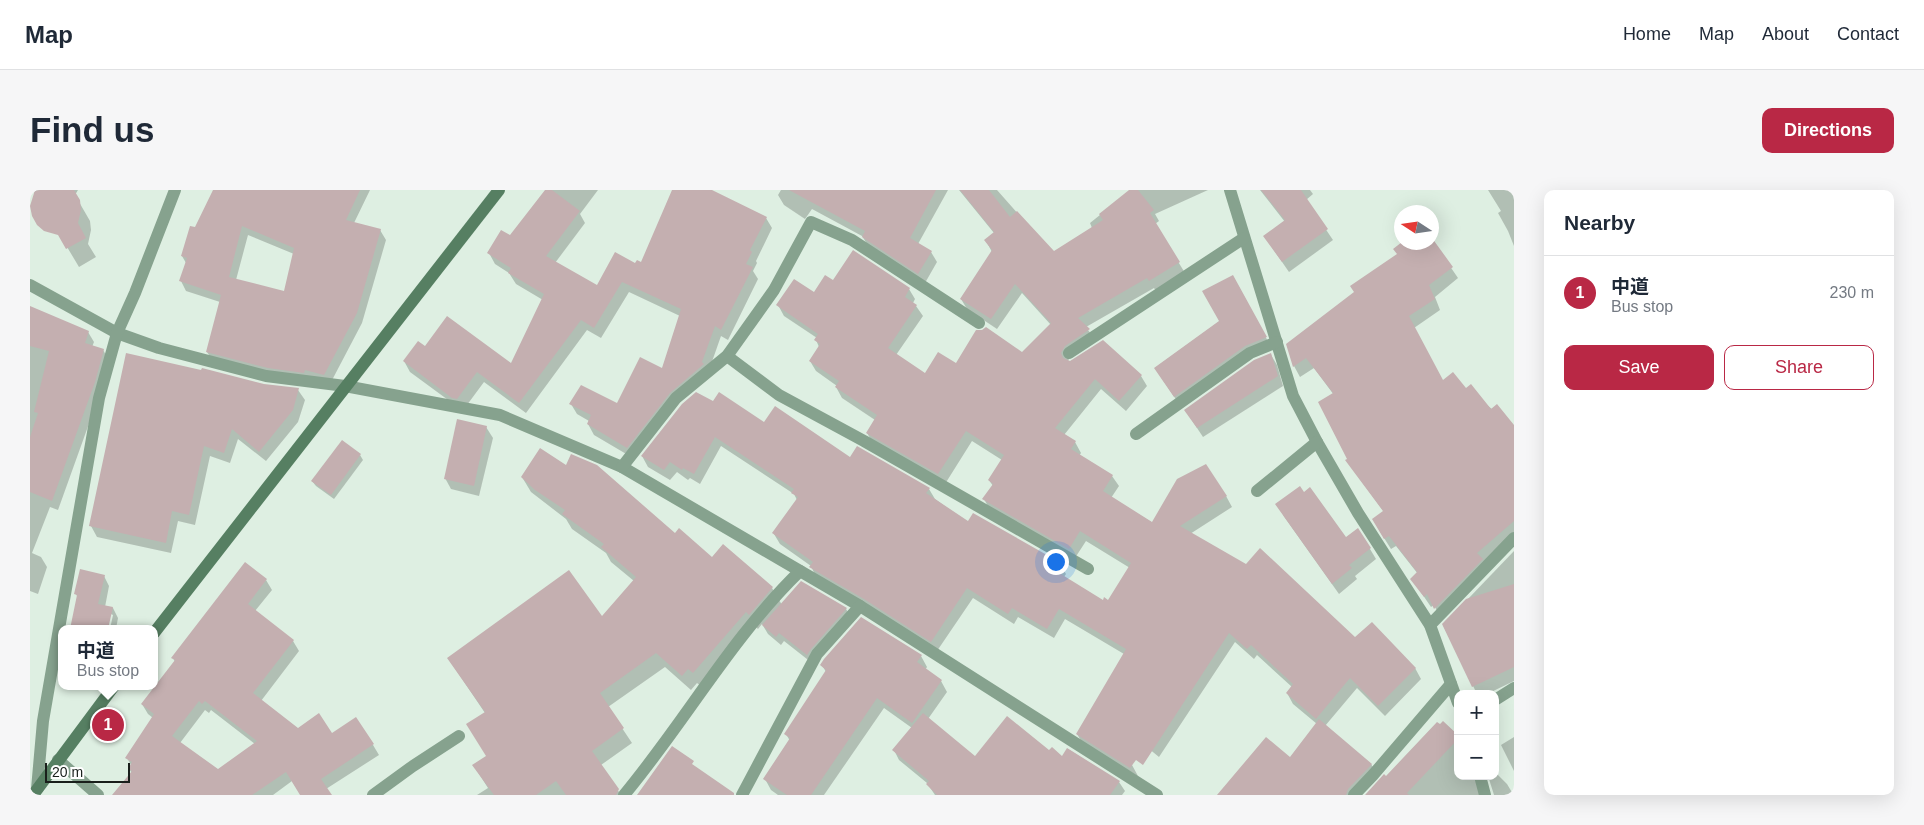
<!DOCTYPE html>
<html lang="en">
<head>
<meta charset="utf-8">
<style>
	:root { --surface:#fff; --page:#f6f6f7; --text:#1f2937; --muted:#747a83; --line:#e0e1e3; --accent:#b92845 }
	body { margin:0; font-family:Helvetica,"Noto Sans JP",sans-serif; background:var(--page); color:var(--text) }
	.controls { position:absolute; right:15px; bottom:15px; display:grid; overflow:hidden; border-radius:10px; box-shadow:0 5px 20px #0002 }
	.controls button { width:45px; height:45px; display:grid; place-items:center; padding:0; border:0; border-bottom:1px solid var(--line); background:var(--surface); color:var(--text); font:25px sans-serif }
	.compass { position:absolute; left:1364px; top:15px; width:45px; height:45px; border-radius:50%; background:var(--surface); box-shadow:0 5px 20px #0002; rotate:282deg }
	.scale { position:absolute; left:15px; bottom:12px; width:85px; box-sizing:border-box; padding-left:5px; border:2px solid #191f1b; border-top:0; font-size:14px; line-height:18px; white-space:nowrap; color:#191f1b; -webkit-text-stroke:4px #fff; paint-order:stroke }
	.you { position:absolute; left:1025px; top:371px; width:18px; height:18px; margin:-12px; border:4px solid #fff; border-radius:50%; background:#1a73e8; box-shadow:0 0 0 8px #1a73e833 }
	.badge { display:grid; place-items:center; width:32px; height:32px; border-radius:50%; background:var(--accent); color:#fff; font-size:16px; font-weight:700 }
	.pin { position:absolute; translate:-50% -50%; border:2px solid #fff; box-shadow:0 1px 5px #0006 }
	.popup { position:absolute; left:28px; top:435px; width:100px; height:65px; box-sizing:border-box; display:grid; place-content:center; border-radius:10px; background:var(--surface); filter:drop-shadow(0 1px 4px #0005); font-size:16px; white-space:nowrap; color:var(--muted) }
	.popup b { font-size:19px; color:var(--text) }
	.popup::after { content:''; position:absolute; left:50%; top:100%; margin-left:-10px; border:10px solid transparent; border-top-color:var(--surface) }
	.list { margin:0; padding:0; list-style:none }
	h2 { display:flex; justify-content:space-between; align-items:center; height:65px; margin:0; padding:0 20px; font-size:21px }
	h2 small { font-size:16px; font-weight:400; color:var(--muted) }
	.list li { display:grid; grid-template-columns:32px 1fr auto; gap:15px; align-items:center; box-sizing:border-box; height:75px; padding:0 20px; border-top:1px solid var(--line) }
	.list b { display:block; font-size:19px; white-space:nowrap }
	.list p { margin:0; font-size:16px; white-space:nowrap; color:var(--muted) }
	.list em { font-size:16px; font-style:normal; color:var(--muted) }
	.actions { display:flex; gap:10px; padding:15px 20px }
	.actions a { flex:1; padding:11px 0; border:1px solid var(--accent); border-radius:10px; text-align:center; font-size:18px; color:var(--accent) }
	.actions .main { background:var(--accent); color:#fff }
	.map { position:relative; flex:none; width:1484px; height:605px; overflow:hidden; border-radius:10px }
	header { display:flex; align-items:center; gap:30px; box-sizing:border-box; height:70px; padding:0 25px; background:var(--surface); border-bottom:1px solid var(--line) }
	header strong { font-size:24px }
	nav { display:flex; gap:28px; margin-inline-start:auto; font-size:18px }
	.intro { display:flex; align-items:center; justify-content:space-between; box-sizing:border-box; height:120px; padding:0 30px }
	h1 { margin:0; font-size:35px }
	.button { padding:12px 22px; border-radius:10px; background:var(--accent); color:#fff; font-size:18px; font-weight:700 }
	main { display:flex; gap:30px; padding:0 30px }
	aside { flex:1; background:var(--surface); border-radius:10px; box-shadow:0 5px 20px #0002 }
	.map>svg:first-child { display:block }
</style>
</head>
<body>
<header>
<strong>Map</strong>
<nav><a>Home</a><a>Map</a><a>About</a><a>Contact</a></nav>
</header>
<div class="intro"><h1>Find us</h1><a class="button">Directions</a></div>
<main>
<div class="map">
<svg width="1484" height="605" viewBox="0 0 1484 605">
	<rect width="100%" height="100%" fill="#deefe2"/>
	<g fill="#0003" fill-rule="evenodd">
		<polygon points="3,0 48,0 45,5 60,31 61,40 58,54 66,67 49,77"/>
		<path d="M184,0H340L324,33L350,40L356,50L332,133L300,194L183,171L177,162L190,112L156,101L151,91L156,73L152,66ZM218,45L264,64L255,103L206,90Z"/>
		<polygon points="516,0 568,0 550,24 555,33 525,73 567,97 606,75 611,74 643,0 678,0 736,28 742,38 726,71 727,73 723,81 728,89 698,150 691,146 678,183 646,214 603,268 564,245 558,234 559,231 547,224 541,214 588,215 632,180 650,126 599,102 571,148 557,140 496,223 454,192 434,219 429,218 380,182 374,171 395,158 481,175 513,110 486,94 479,83 465,74 459,63 480,47"/>
		<polygon points="751,0 918,0 888,54 901,62 907,72 895,93 839,57 832,46 782,19 775,29 754,15 748,5"/>
		<polygon points="929,0 967,0 1023,63 1062,38 1060,33 1101,0 1178,0 1125,24 1129,31 1125,34 1155,83 1126,101 1124,98 1056,137 1065,150 1040,167 1038,171 1111,186 1117,196 1096,221 1071,199 1034,245 1045,252 1051,263 1049,266 1082,286 1089,296 1081,308 1123,333 1196,306 1202,317 1160,344 1325,448 1385,478 1391,489 1355,526 1327,498 1295,536 1341,574 1347,584 1329,605 1188,605 1236,549 1260,569 1287,534 1263,514 1257,503 1262,497 1227,465 1224,469 1205,452 1129,567 1107,549 1102,575 1108,586 1053,554 1047,544 1094,464 1035,429 1024,448 988,427 984,434 943,408 907,461 786,387 781,376 750,354 744,344 767,310 764,304 691,256 670,294 660,288 658,290 647,282 640,290 618,277 612,266 683,213 820,269 899,299 905,309 938,333 1030,374 1036,384 1034,387 1073,411 1079,412 1100,378 1056,351 1045,368 960,320 954,309 963,296 959,290 972,270 942,251 915,294 843,253 837,243 845,230 812,208 806,197 807,196 786,181 780,171 789,157 786,150 787,148 754,126 748,115 784,104 803,92 879,99 885,109 883,113 886,116 893,126 866,165 896,185 926,174 993,163 1021,135 992,103 967,139 937,119 931,109 962,62 956,51 964,43"/>
		<polygon points="1230,0 1280,0 1283,4 1276,10 1303,50 1259,82 1241,56 1255,32"/>
		<polygon points="1458,0 1484,0 1484,56 1478,41 1468,23 1471,21"/>
		<polygon points="1402,50 1428,88 1405,107 1410,120 1384,138 1413,192 1436,199 1484,236 1484,354 1411,429 1404,415 1401,417 1382,389 1388,384 1366,356 1361,359 1349,340 1354,322 1317,271 1319,269 1304,205 1284,178 1270,187 1264,176 1402,52"/>
		<polygon points="1209,97 1242,159 1222,167 1151,217 1125,178 1190,131"/>
		<polygon points="0,117 58,142 64,152 62,157 73,160 79,170 70,203 28,320 20,317 2,363 11,367 17,377 8,404 0,401"/>
		<polygon points="1241,165 1247,175 1253,196 1173,247 1155,220"/>
		<polygon points="234,195 268,200 275,210 268,232 236,271 208,249 200,273 180,266 165,335 148,331 141,363 67,347 61,336"/>
		<polygon points="456,237 463,248 449,306 421,299 415,288"/>
		<polygon points="330,265 333,270 304,309 286,296 282,291"/>
		<polygon points="492,287 645,345 682,368 693,355 742,398 752,415 772,393 816,419 821,427 782,473 754,451 751,455 738,444 732,434 728,439 725,436 672,497 667,493 661,500 635,477 578,517 602,553 571,575 591,605 447,605 458,598 444,576 457,566 455,523 418,468 572,428 604,391 581,372 576,363 542,339 536,329 501,302"/>
		<polygon points="1253,325 1340,359 1346,369 1325,386 1327,389 1309,404"/>
		<polygon points="1484,361 1484,491 1457,504 1447,504 1413,435"/>
		<polygon points="74,386 79,396 75,417 83,418 88,428 86,439 80,439 83,425 48,408 46,404"/>
		<path d="M236,390L242,400L225,421L263,451L269,461L231,511L268,539L302,544L343,555L349,565L296,599L300,605H271L262,591L243,605H84L102,583L99,579L101,575L97,568L123,528L118,524L112,514L145,472L143,468ZM175,520L179,523L181,520L225,554L188,580L150,553Z"/>
		<polygon points="891,466 897,477 895,480 911,491 917,502 898,529 945,568 1019,562 1033,568 1038,559 1089,592 1095,601 1092,605 905,605 897,593 869,570 864,560 882,538 854,518 794,605 748,605 741,600 735,589 760,551 756,544 796,482 792,475"/>
		<polygon points="1428,547 1428,586 1465,586 1465,582 1477,594 1483,604 1482,605 1464,605 1459,589 1454,588 1449,605 1337,605 1356,587"/>
		<polygon points="1484,547 1484,581 1471,555"/>
	</g>
	<g fill="#c4afb0" fill-rule="evenodd">
		<polygon points="5,0 44,0 50,10 51,20 48,33 56,48 36,59 28,45 14,41 7,35 2,26 0,16"/>
		<path d="M183,0H330L316,30L351,39L327,123L294,185L275,180L274,183L238,178L176,162L191,105L149,91L157,68L151,66L160,36L165,37ZM212,36L264,58L254,101L199,87Z"/>
		<polygon points="515,0 522,0 550,21 516,66 567,95 585,62 605,73 607,70 611,72 642,0 682,0 737,27 720,60 722,62 716,74 723,77 691,140 685,136 672,172 674,174 640,203 597,258 557,234 561,225 539,214 551,195 587,213 610,167 632,178 651,119 592,92 564,138 551,130 489,213 447,182 427,209 422,208 373,171 388,151 395,156 417,126 481,173 514,104 478,83 481,78 457,63 471,40 480,45"/>
		<polygon points="759,0 906,0 880,48 902,61 888,84 832,47 835,41"/>
		<polygon points="930,0 959,0 980,27 987,21 1024,61 1073,30 1069,24 1099,0 1108,0 1124,20 1120,23 1150,72 1119,91 1117,88 1048,128 1060,139 1035,156 1031,163 1033,168 1040,171 1073,150 1112,185 1089,211 1065,189 1025,238 1046,251 1041,259 1083,285 1073,301 1122,332 1147,289 1176,274 1197,306 1150,336 1216,374 1230,358 1325,447 1342,432 1386,478 1348,516 1320,488 1286,529 1256,503 1263,494 1221,455 1217,459 1199,443 1113,575 1106,570 1100,578 1046,544 1096,459 1029,419 1017,439 982,418 978,424 937,398 901,452 834,409 779,377 783,372 742,343 768,307 761,303 764,299 685,247 664,284 653,278 652,280 640,272 634,280 611,266 652,214 666,202 683,211 689,202 734,232 745,216 820,267 827,256 900,298 896,303 938,331 943,323 1031,373 1026,381 1073,410 1074,407 1078,410 1101,373 1050,341 1039,359 952,309 963,294 958,290 974,265 936,241 908,284 836,243 847,225 805,197 809,191 779,171 790,154 784,150 788,144 746,115 764,89 784,102 795,85 803,90 823,60 880,98 875,107 887,115 858,158 895,183 908,162 926,173 946,140 952,140 956,137 992,162 1021,133 985,94 961,129 930,109 962,60 954,50 964,42"/>
		<polygon points="1231,0 1271,0 1298,39 1252,72 1233,46 1255,30"/>
		<polygon points="1402,48 1423,77 1399,95 1405,109 1379,126 1413,190 1423,182 1436,198 1441,194 1461,219 1467,214 1484,235 1484,331 1447,363 1453,369 1404,419 1397,404 1394,407 1380,389 1387,382 1359,346 1354,349 1342,329 1353,321 1315,270 1317,269 1288,212 1303,203 1276,168 1263,177 1256,154 1324,102 1320,96 1367,64 1363,59 1372,52 1402,52"/>
		<polygon points="1203,85 1237,147 1215,156 1144,207 1124,178 1189,131 1172,101"/>
		<polygon points="0,116 59,141 55,153 74,159 65,192 22,311 0,302 0,247 8,223 4,222 19,161 0,156"/>
		<polygon points="96,163 171,180 172,178 234,194 269,198 263,220 229,262 202,239 194,263 174,256 159,325 142,321 136,353 59,336"/>
		<polygon points="1241,163 1248,186 1167,238 1154,220 1224,170"/>
		<polygon points="427,229 457,236 444,296 414,289"/>
		<polygon points="312,250 331,264 301,305 281,291"/>
		<polygon points="510,258 536,275 541,264 567,275 645,343 649,338 682,367 693,354 743,397 719,425 716,422 663,483 658,479 652,486 626,463 570,503 594,538 562,561 589,599 586,605 536,605 526,591 506,605 464,605 442,575 456,566 436,534 455,522 417,468 539,380 572,426 606,387 571,357 574,354 532,324 535,320 505,300 491,287"/>
		<polygon points="1270,296 1274,302 1280,297 1316,347 1328,338 1341,358 1319,375 1322,378 1302,394 1245,314"/>
		<path d="M215,372L237,389L218,414L264,450L223,503L268,538L289,523L302,543L326,527L344,554L291,589L302,605H270L256,582L222,605H82L102,581L98,579L102,572L95,568L124,524L111,514L145,470L141,468ZM169,511L172,514L175,511L227,551L188,579L142,546Z"/>
		<polygon points="50,379 75,385 68,414 83,417 78,439 40,439 47,405 44,404"/>
		<polygon points="771,391 817,418 781,459 777,465 749,443 746,447 732,435"/>
		<polygon points="1484,394 1484,477 1442,497 1412,434 1436,409"/>
		<polygon points="831,427 892,465 887,472 912,490 882,533 847,508 781,605 757,605 733,589 760,548 754,544 796,480 790,475 794,469"/>
		<polygon points="893,523 945,566 977,526 1019,560 1022,557 1032,566 1037,558 1090,591 1080,605 907,605 896,594 899,591 862,560"/>
		<polygon points="1289,529 1342,574 1318,599 1316,605 1187,605 1236,547 1260,567"/>
		<polygon points="1413,531 1428,545 1428,549 1377,603 1379,605 1335,605 1354,584 1356,586 1407,532 1410,534"/>
		<polygon points="642,556 664,571 662,574 704,603 704,605 607,605"/>
	</g>
	<g fill="none" stroke-linecap="round" stroke-linejoin="round">
		<g stroke="#86a28e" stroke-width="12">
			<polyline points="1200,0 1263,206 1287,252 1328,323 1400,435 1428,513"/>
			<polyline points="0,95 87,143 129,158 236,186 315,196 470,225 592,277 830,416 1127,605"/>
			<polyline points="1039,163 1214,48"/>
			<polyline points="697,166 749,205 834,251 1058,379"/>
			<polyline points="1106,244 1220,163 1247,152"/>
			<polyline points="592,277 646,208 697,166 744,100 781,32 822,50 949,133"/>
			<polyline points="1227,301 1287,252"/>
			<polyline points="1400,435 1484,348"/>
			<polyline points="1465,510 1484,498"/>
			<polyline points="28,570 68,605"/>
			<polyline points="1450,586 1455,605"/>
			<polyline points="7,599 13,531 69,208 87,143 105,103 145,0"/>
			<polyline points="343,605 383,576 429,546"/>
			<path d="M594,605C655,532 701,448 770,381"/>
			<polyline points="712,605 787,464 830,416"/>
			<polyline points="1324,605 1343,585 1421,494"/>
		</g>
		<g stroke="#567f62" stroke-width="12">
			<polyline points="124,443 469,0"/>
			<polyline points="3,605 84,496"/>
		</g>
	</g>
</svg>
<div class="controls">
<button>+</button>
<button>−</button>
</div>
<svg class="compass" viewBox="-18 -18 36 36"><path d="M0-13l5 13h-10z" fill="#e53935"/><path d="M0 13l5-13h-10z" fill="#747a83"/></svg>
<div class="scale">20 m</div>
<div class="you"></div>
<div class="pin badge" style="left:78px;top:535px">1</div>
<div class="popup"><b>中道</b>Bus stop</div>
</div>
<aside>
<h2>Nearby<small></small></h2>
<ul class="list">
<li><span class="badge">1</span><div><b>中道</b><p>Bus stop</p></div><em>230 m</em></li>
</ul>
<div class="actions"><a class="main">Save</a><a>Share</a></div>
</aside>
</main>
</body>
</html>
